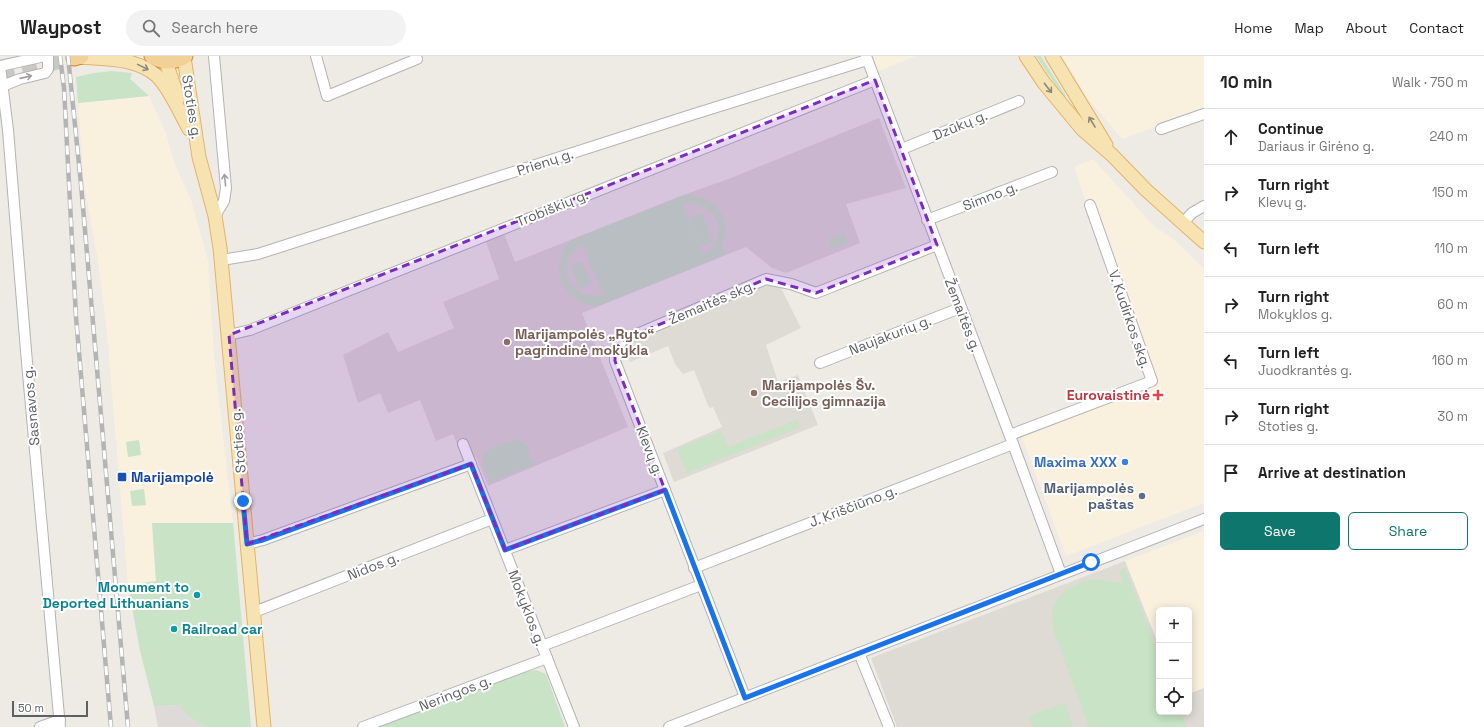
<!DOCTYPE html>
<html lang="en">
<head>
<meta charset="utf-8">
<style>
	:root { --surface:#fff; --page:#f2f2f2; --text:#222; --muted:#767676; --line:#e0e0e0; --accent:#0f766e }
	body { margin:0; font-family:"Space Grotesk",sans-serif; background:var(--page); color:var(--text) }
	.controls { position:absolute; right:12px; bottom:12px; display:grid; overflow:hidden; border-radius:6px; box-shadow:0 2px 10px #0003 }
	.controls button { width:36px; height:36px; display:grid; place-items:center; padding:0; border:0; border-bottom:1px solid var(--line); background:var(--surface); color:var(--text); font:20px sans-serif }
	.scale { position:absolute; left:12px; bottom:10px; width:76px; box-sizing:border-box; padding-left:4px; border:2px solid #5d6164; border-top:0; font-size:11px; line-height:14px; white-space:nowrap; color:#5d6164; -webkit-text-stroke:3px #fff; paint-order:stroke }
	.stop { position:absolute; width:12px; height:12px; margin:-9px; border:3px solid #1a73e8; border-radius:50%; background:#fff }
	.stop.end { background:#1a73e8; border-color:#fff; box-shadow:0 1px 4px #0008 }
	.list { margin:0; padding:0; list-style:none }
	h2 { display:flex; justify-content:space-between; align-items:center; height:52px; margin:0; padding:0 16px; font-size:17px }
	h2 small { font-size:13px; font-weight:400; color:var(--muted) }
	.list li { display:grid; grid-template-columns:26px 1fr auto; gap:12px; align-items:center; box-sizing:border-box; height:56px; padding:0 16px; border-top:1px solid var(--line) }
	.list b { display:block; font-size:15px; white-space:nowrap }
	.list p { margin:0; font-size:13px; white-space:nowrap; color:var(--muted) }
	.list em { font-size:13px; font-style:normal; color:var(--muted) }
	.actions { display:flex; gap:8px; padding:12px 16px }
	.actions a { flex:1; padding:9px 0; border:1px solid var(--accent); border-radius:6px; text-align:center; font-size:14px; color:var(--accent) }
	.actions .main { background:var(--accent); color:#fff }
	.icon { flex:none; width:22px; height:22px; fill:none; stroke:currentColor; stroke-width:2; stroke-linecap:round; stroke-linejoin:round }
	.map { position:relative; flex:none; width:1204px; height:671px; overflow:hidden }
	header { display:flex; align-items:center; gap:24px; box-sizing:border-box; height:56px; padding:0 20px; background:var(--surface); border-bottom:1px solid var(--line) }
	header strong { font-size:19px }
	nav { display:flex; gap:22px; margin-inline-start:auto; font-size:14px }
	.search { width:280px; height:36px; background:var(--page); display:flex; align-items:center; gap:10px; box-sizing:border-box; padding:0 14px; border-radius:22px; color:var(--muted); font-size:15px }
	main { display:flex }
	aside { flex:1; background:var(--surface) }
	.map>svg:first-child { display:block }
</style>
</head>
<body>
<header>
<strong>Waypost</strong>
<div class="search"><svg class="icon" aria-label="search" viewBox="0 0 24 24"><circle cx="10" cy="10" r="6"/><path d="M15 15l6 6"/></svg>Search here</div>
<nav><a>Home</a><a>Map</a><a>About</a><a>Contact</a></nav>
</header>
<main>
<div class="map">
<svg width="1204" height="671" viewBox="0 0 1204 671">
	<rect width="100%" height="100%" fill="#eeebe5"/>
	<g fill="#faf0de">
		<polygon points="870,0 916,0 876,16"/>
		<polygon points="1062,0 1204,0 1204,53 1122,83 1088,43"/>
		<polygon points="149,40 166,77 174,106 191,144 208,204 214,300 233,467 152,467 156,525 128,529 107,277 98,204 84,128 78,47"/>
		<polygon points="1093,103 1154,170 1172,182 1204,212 1204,447 1066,500 1018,371 1146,322 1074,111"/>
		<polygon points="1204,475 1204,632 1189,638 1189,554 1159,554 1159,590 1125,505"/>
	</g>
	<polygon fill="#dddad7" points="179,649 187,660 207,671 158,671 154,650"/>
	<g fill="#dedad4">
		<polygon points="879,62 906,132 846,148 860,187 786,217 772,212 746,191 582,257 628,371 488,430 476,401 464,406 453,378 436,385 420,344 388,357 380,337 358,347 343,299 388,276 398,296 454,272 443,246 499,223 485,183 503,175 515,206 678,141 731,122"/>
		<polygon points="766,228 781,232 801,272 766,289 778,326 798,319 818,369 674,426 663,397 722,371 713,351 709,352 694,314 683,318 675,308 668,290 630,306 624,294 626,287"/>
		<polygon points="1125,505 1159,590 1159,656 1189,656 1189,638 1204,632 1204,671 897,671 871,602"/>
	</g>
	<g fill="#c8e3c5" fill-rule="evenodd">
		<polygon points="1036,0 1041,0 1066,40 1064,42"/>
		<polygon points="112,15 132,17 130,23 149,40 78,47 76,21 94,17"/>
		<path d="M688,139C719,142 732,162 722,191L725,199L595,251C560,243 549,215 569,185L678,142ZM691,147C721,152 728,181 703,199L683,148ZM582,188L602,238V239C567,244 553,207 582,188Z"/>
		<polygon points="702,157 713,186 701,191 689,162"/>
		<polygon points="844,177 848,187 832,193 828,183"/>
		<polygon points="582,205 592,227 580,233 570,210"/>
		<polygon points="797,364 800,371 687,417 677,393 721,375 728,391"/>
		<polygon points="139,384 141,399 128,401 126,386"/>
		<path d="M512,384C525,384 534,392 530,405L534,404L536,408L489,427L488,423L491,422C482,416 482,408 484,398L493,391Z"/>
		<polygon points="144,433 146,449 132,450 130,435"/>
		<polygon points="152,467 233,467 251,671 207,671 187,660 179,649 154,650 140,595 128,529 156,525"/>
		<path d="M1125,512L1159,599V656H1181L1187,671H1089L1052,569C1050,546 1062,533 1084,526C1089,525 1094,523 1099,524C1107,524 1116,527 1124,528L1119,515Z"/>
		<polygon points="536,614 546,618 565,671 378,671 524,616"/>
		<polygon points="1064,647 1073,671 1033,671 1029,660"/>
	</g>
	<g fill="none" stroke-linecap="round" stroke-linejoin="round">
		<polyline stroke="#cac8c5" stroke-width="15" stroke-dasharray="15 8" stroke-linecap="butt" points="0,20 74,2"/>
		<g stroke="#b1b3b6" stroke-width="12">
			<g id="minor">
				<polyline points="214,0 226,132 224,145 215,160"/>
				<polyline points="316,0 327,40 417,3"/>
				<polyline points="866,0 1013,388 1061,518"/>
				<polyline points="0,10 8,74 26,295 60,671"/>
				<polyline points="0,10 45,0"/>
				<polyline points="0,31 20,23 45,17 48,13 48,0"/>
				<polyline points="1161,73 1204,58"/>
				<polyline points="902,93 1019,45"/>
				<polyline points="927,164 1052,116"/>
				<polyline points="1183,167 1192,157 1204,150"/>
				<polyline points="222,204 258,198 691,59 867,4"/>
				<polyline points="229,279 250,274 875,24"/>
				<polyline points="820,307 960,252"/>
				<polyline points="1010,379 1152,325 1090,149"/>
				<polyline points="463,388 574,671"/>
				<polyline points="247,488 263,484 471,408"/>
				<polyline points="505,494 665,434"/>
				<polyline points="694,512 1013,388"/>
				<polyline points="254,556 492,463"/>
				<polyline points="542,590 701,529"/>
				<polyline points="859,597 889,671"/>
				<polyline points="745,641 615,305 615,294 623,284 766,223 791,228 816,237 937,189"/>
				<polyline points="40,671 60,664"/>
				<polyline points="363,671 547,602"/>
				<polyline points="669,671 1204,463"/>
			</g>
		</g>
		<g stroke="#e3b369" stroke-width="15">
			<g id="major">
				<polyline points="1026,0 1044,27 1082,73 1112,99 1146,134 1204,186"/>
				<polyline points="1052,0 1106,89"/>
				<path d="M77,1C103,3 136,1 157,20C170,33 180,57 189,73"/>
				<polyline points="184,1 199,101 215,160 220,192 264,671"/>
				<polyline points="166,6 178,42"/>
			</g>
		</g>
		<g stroke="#dc8718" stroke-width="17">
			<g id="highway">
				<path d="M152,0C163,7 173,7 185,0"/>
				<polyline points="74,2 81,0"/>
			</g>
		</g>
		<use href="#minor" stroke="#fff" stroke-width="10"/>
		<use href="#major" stroke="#f7e3b2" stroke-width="13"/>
		<use href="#highway" stroke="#f2d198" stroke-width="15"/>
		<g stroke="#b3b4b4" stroke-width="4.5">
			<g id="rail">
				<polyline points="60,0 64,32 76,261 111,671"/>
				<polyline points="68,0 81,128 128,671"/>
			</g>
		</g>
		<use href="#rail" stroke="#fff" stroke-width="3" stroke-dasharray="9" stroke-linecap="butt"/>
	</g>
	<defs><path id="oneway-shaft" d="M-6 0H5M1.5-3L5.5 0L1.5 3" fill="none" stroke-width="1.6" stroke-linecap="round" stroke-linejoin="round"/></defs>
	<g stroke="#8b887b">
		<use href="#oneway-shaft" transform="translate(143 11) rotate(26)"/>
		<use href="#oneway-shaft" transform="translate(1048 32) rotate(52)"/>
		<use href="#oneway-shaft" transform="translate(1092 66) rotate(-121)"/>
	</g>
	<g stroke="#9ea0a2">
		<use href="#oneway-shaft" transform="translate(26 21) rotate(-13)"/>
		<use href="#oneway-shaft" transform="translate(225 124) rotate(-96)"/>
	</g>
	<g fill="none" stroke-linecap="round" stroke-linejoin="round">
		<polyline stroke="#1a73e8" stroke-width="5" points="243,445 247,488 263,484 471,408 505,494 665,434 745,642 1091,506"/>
	</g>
	<path fill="#7b2cbf" fill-opacity="0.2" stroke="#7b2cbf" stroke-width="3" stroke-dasharray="8 5" stroke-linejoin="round" d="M875,24L937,189L816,237L766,223L623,284L615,294V305L665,434L505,494L471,408L247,488L229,279Z"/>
	<g fill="#8d6e63" stroke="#fff" stroke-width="1.5">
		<circle cx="507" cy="286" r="4"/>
		<circle cx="754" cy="337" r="4"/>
	</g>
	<path fill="#e0444e" stroke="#fff" stroke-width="1.5" d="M1156 333h4v4h4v4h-4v4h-4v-4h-4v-4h4z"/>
	<circle fill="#3f7fe0" stroke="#fff" stroke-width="1.5" cx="1125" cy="406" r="4"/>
	<rect fill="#1a4fb4" stroke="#fff" stroke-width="1.5" x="117" y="416" width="10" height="10" rx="2"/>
	<circle fill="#5c6f8a" stroke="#fff" stroke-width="1.5" cx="1142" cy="440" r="4"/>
	<g fill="#0f9aa8" stroke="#fff" stroke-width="1.5">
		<circle cx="197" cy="539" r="4"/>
		<circle cx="174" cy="573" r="4"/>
	</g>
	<g text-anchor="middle" stroke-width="4" stroke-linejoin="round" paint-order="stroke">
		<g font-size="14" fill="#5d6164" stroke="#fff">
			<text transform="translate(192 51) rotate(81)" y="5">Stoties g.</text>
			<text transform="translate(960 69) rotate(-22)" y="5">Dzūkų g.</text>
			<text transform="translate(545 106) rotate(-18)" y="5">Prienų g.</text>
			<text transform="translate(990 140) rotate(-21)" y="5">Simno g.</text>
			<text transform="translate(552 152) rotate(-22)" y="5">Trobiškių g.</text>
			<text transform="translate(712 246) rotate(-23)" y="5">Žemaitės skg.</text>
			<text transform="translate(963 259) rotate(69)" y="5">Žemaitės g.</text>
			<text transform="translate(1130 263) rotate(71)" y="5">V. Kudirkos skg.</text>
			<text transform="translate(890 279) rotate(-21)" y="5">Naujakurių g.</text>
			<text transform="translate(31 350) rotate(-95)" y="5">Sasnavos g.</text>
			<text transform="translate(238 385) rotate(-95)" y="5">Stoties g.</text>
			<text transform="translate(650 395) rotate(69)" y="5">Klevų g.</text>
			<text transform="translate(853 450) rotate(-21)" y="5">J. Kriščiūno g.</text>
			<text transform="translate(373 510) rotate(-21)" y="5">Nidos g.</text>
			<text transform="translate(527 552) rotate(69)" y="5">Mokyklos g.</text>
			<text transform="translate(455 637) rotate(-21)" y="5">Neringos g.</text>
		</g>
		<g font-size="14" font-weight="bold" fill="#785e54" stroke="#fff" text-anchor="start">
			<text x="515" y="283">Marijampolės „Ryto“<tspan x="515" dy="16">pagrindinė mokykla</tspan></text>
			<text x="762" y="334">Marijampolės Šv.<tspan x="762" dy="16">Cecilijos gimnazija</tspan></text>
		</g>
		<g font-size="14" font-weight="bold" fill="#be3a42" stroke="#fff" text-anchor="end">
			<text x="1150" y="344">Eurovaistinė</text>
		</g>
		<g font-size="14" font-weight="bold" fill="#366cbe" stroke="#fff" text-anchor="end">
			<text x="1117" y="411">Maxima XXX</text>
		</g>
		<g font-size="14" font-weight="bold" fill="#164399" stroke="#fff" text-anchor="start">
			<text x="131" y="426">Marijampolė</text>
		</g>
		<g font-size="14" font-weight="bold" fill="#4e5e75" stroke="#fff" text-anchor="end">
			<text x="1134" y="437">Marijampolės<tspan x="1134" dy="16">paštas</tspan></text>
		</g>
		<g font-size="14" font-weight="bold" fill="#0d838f" stroke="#fff" text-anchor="end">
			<text x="189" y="536">Monument to<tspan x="189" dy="16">Deported Lithuanians</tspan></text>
			<text x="182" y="578" text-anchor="start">Railroad car</text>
		</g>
	</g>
</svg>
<div class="controls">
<button>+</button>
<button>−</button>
<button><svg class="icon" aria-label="locate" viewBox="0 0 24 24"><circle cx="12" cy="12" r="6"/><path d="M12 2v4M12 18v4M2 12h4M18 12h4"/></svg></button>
</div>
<div class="scale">50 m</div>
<div class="stop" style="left:1091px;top:506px"></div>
<div class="stop end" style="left:243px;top:445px"></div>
</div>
<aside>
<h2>10 min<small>Walk · 750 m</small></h2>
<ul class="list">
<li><svg class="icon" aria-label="ahead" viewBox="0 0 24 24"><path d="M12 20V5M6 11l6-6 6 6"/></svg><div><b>Continue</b><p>Dariaus ir Girėno g.</p></div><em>240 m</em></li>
<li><svg class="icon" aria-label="right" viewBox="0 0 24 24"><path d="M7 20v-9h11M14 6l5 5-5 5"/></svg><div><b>Turn right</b><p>Klevų g.</p></div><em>150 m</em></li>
<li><svg class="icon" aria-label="left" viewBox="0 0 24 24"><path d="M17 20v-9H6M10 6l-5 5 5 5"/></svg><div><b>Turn left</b></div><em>110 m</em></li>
<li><svg class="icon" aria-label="right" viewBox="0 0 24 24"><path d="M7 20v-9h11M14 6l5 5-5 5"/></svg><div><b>Turn right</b><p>Mokyklos g.</p></div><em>60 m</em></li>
<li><svg class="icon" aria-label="left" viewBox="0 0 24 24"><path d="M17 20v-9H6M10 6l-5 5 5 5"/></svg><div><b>Turn left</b><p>Juodkrantės g.</p></div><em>160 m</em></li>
<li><svg class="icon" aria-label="right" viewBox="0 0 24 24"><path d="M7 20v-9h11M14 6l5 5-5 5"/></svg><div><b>Turn right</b><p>Stoties g.</p></div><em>30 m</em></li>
<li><svg class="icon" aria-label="arrive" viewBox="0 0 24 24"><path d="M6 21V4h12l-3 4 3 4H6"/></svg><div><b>Arrive at destination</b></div></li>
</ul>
<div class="actions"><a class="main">Save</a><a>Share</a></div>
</aside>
</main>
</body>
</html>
